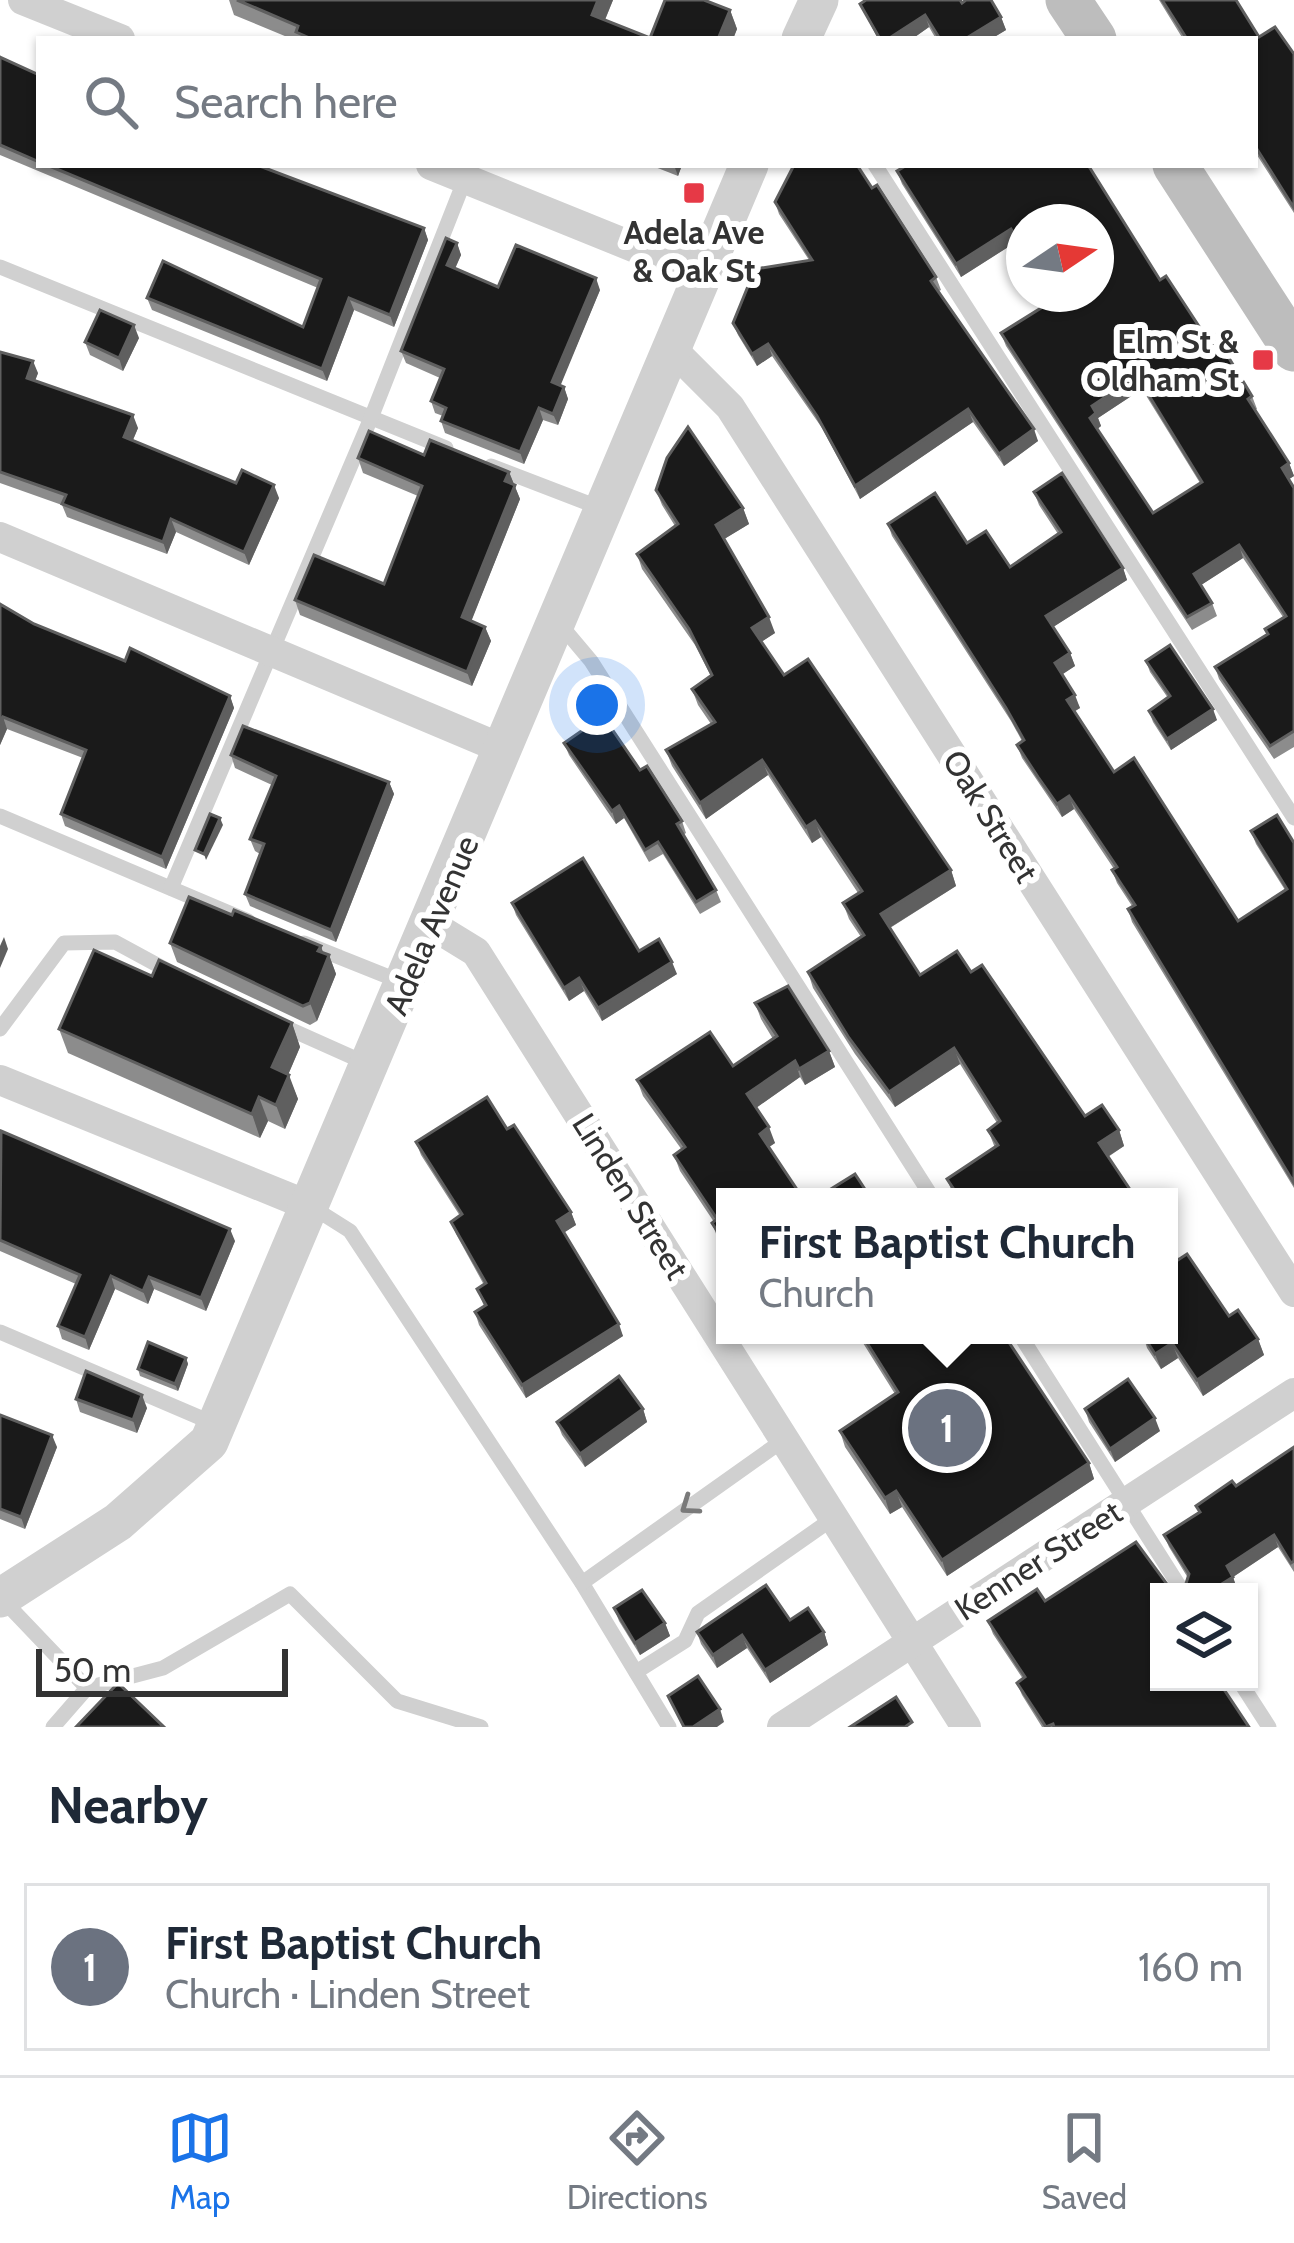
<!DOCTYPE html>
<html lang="en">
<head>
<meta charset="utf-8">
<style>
	:root { --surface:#fff; --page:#f6f6f7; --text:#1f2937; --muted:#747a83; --line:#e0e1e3; --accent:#1a73e8 }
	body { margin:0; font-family:Cabin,sans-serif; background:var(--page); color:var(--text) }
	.controls { position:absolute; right:36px; bottom:36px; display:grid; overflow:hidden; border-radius:0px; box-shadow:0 3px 9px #0004 }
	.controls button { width:108px; height:108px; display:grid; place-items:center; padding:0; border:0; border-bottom:3px solid var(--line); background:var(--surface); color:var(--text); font:60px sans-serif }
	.compass { position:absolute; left:1006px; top:204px; width:108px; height:108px; border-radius:50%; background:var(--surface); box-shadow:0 3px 9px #0004; rotate:77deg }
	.scale { position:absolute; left:36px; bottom:30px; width:252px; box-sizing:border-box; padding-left:12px; border:6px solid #333; border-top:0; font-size:33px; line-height:42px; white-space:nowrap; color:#333; -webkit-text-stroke:9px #fff; paint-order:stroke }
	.you { position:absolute; left:597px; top:705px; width:42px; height:42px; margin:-30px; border:9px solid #fff; border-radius:50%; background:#1a73e8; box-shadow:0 0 0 18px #1a73e833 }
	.badge { display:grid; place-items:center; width:78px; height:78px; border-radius:50%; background:var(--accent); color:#fff; font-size:39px; font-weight:700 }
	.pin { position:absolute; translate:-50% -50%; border:6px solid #fff; box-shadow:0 3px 12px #0006 }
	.popup { position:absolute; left:716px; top:1188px; width:462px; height:156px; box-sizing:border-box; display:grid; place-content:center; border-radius:0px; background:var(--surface); filter:drop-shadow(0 3px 9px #0005); font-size:39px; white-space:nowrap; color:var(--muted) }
	.popup b { font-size:45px; color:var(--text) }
	.popup::after { content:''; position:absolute; left:50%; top:100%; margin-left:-24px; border:24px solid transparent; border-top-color:var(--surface) }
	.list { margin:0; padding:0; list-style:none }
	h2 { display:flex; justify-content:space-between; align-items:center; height:156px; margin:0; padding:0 48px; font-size:51px }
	h2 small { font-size:39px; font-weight:400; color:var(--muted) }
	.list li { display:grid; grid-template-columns:78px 1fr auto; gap:36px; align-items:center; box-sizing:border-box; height:168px; margin:0 24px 24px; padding:0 24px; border:3px solid var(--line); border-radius:0px }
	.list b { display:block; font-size:45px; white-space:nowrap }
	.list p { margin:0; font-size:39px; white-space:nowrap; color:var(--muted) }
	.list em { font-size:39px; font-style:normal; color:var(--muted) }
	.icon { flex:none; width:66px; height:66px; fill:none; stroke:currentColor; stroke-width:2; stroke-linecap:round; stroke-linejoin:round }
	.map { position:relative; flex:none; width:1294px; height:1727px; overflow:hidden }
	.search { position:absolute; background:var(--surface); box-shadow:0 3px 9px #0004; left:36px; right:36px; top:36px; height:132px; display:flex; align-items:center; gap:30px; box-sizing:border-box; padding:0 42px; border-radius:0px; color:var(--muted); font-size:45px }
	.sheet { height:348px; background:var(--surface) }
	nav { display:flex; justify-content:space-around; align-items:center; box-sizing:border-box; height:168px; border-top:3px solid var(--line); background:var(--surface); font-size:33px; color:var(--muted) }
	nav a { display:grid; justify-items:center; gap:6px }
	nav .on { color:var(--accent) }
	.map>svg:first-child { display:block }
</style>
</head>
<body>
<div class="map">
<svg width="1294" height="1727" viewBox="0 0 1294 1727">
	<rect width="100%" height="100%" fill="#fff"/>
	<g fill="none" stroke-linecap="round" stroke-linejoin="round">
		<g stroke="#d0d0d0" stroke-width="15">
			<polyline points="875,165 1294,818"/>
			<polyline points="0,267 446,448"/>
			<polyline points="491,466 603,509"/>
			<polyline points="559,623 591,661 932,1197"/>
			<polyline points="0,816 248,921"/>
			<polyline points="171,888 371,418 465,179"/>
			<polyline points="304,943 404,983"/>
			<polyline points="276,1023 370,1065"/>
			<polyline points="0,1029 64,943 115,942 174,974"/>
			<polyline points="312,1207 350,1231 582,1583 669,1727"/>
			<polyline points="0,1332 215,1424"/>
			<polyline points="1020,1335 1183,1592"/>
			<polyline points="582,1583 785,1439"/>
			<polyline points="3,1600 87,1688"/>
			<polyline points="636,1672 685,1641 698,1613 835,1517"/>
			<polyline points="1240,1682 1269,1727"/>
			<polyline points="53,1727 87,1688 163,1668 290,1594 397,1701 481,1727"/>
		</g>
		<g stroke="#d0d0d0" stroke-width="30">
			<polyline points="23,0 120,39"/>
			<polyline points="431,165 658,257 705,268"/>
			<polyline points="674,351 730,407 1294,1292"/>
			<polyline points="0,537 505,750"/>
			<polyline points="432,925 476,952 966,1727"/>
			<polyline points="0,1080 312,1207"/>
			<polyline points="782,1727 1294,1393"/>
		</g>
		<g stroke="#d0d0d0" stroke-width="39">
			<polyline points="801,39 819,0"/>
			<polyline points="0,1598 118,1522 209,1442 749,165"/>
		</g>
		<g stroke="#bdbdbd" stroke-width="45">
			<polyline points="1068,0 1094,39"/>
			<polyline points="1175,165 1294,349"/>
		</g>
	</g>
	<g fill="#8c8c8c" fill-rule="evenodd">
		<polygon points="229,0 613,0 605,20 650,38 730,10 737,29 733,39 292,39 234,15"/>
		<polygon points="1159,0 1236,0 1259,37 1294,54 1294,213 1255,152 1255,39 1183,39"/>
		<polygon points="860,4 1001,17 1006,30 991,39 936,39 929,27 912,39 878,39"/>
		<polygon points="0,57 39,75 39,165 257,165 424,228 428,240 394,327 354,310 327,381 152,310 147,298 303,327 318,288 0,155"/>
		<polygon points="650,165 682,165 678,176"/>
		<path d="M907,165H1088L1160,280L1166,276L1208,340L1215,335L1252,396L1257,409L1255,410L1289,463L1294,476L1289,479L1294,488V747L1274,759L1219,679L1215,667L1267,635L1265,629L1283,617L1243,558L1201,585L1212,603L1217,616L1192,630L1006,346L1001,333L1054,300L1050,294H1096V222H1024V254L1016,242L961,277L902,184L897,171ZM1142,389L1200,483L1153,513L1097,429L1101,426L1098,418Z"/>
		<polygon points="775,202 936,277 941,290 939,291 1038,441 1004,466 973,422 860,499 822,428 772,356 757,366 738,335 733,323 809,260 779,214"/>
		<polygon points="457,243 461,255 455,269 498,287 600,290 560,385 564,387 568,399 558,425 543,420 524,464 445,433 441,421 443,416 435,413 431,401 440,378 406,363 401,351"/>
		<polygon points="139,338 123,371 90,355 85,342"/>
		<polygon points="0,352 38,373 35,381 138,428 133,440 236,483 279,498 249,565 176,532 167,554 67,517 62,505 0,483"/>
		<polygon points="424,455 509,472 520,499 471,621 485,627 491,641 472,686 300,615 295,600 384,584 418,496 363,473 358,458"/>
		<polygon points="656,490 743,508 749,524 724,539 775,633 761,642 784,675 951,870 956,886 890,928 920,975 971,972 1085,1116 1119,1130 1124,1146 1108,1157 1135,1197 954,1197 947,1179 995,1148 988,1130 997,1123 960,1064 895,1107 855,1054 813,988 808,972 861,937 849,919 843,903 858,893 821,837 812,843 768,775 706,819 672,766 666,750 711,724 698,705 692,689 711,676 695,645 642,569 637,554 675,526 662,505"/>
		<polygon points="1034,492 1123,568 1127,580 1053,627 1070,653 1075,666 1062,674 1080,708 1074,712 1114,772 1238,921 1285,890 1256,844 1251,831 1294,843 1294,1188 1132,922 1128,909 1132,906 1117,883 1112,870 1114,869 1074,809 1062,817 1022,758 1017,745 1022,741 1011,721 892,536 888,524 967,543 1010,567 1058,534 1039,505"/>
		<polygon points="0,604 34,624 125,661 230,696 234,708 166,869 65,826 61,814 83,758 7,729 0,745"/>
		<polygon points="1146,661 1217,720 1171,750 1153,722 1149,711 1168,698 1150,672"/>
		<polygon points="564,743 640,770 682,821 686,833 683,835 716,890 721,902 700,914 663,854 649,862 624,818 616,824 569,755"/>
		<polygon points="231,755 389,782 394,794 336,942 250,906 245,894 260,854 255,851 250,839 272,785 235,768"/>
		<polygon points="512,903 639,951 677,974 602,1021 584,991 569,1001 516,915"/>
		<polygon points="232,915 321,946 323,953 329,955 336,974 317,1021 310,1025 177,962 170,943"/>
		<polygon points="152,976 292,1023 300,1047 288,1075 298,1099 285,1129 268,1121 260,1138 68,1053 59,1029"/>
		<polygon points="755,1003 829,1051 835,1067 805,1085 800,1077 756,1108 775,1143 769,1147 725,1197 725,1250 718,1239 712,1223 714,1222 680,1171 674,1155 682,1150 643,1096 637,1080 733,1066 773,1039 761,1019"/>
		<polygon points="507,1129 571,1212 576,1225 564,1232 623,1336 526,1398 479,1325 475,1312 484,1306 477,1289 484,1285 456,1234 451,1222 460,1216 421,1155 416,1142"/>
		<polygon points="0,1133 235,1241 206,1311 154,1289 148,1304 115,1289 89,1350 62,1339 58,1326 76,1284 0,1251"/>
		<polygon points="1178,1260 1229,1316 1258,1339 1264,1355 1203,1396 1178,1358 1161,1369 1147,1348 1143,1335 1169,1335"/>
		<polygon points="858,1335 1009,1335 1007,1341 1089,1463 1094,1479 947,1576 902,1507 890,1514 845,1447 840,1431 895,1394"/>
		<polygon points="186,1358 188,1364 178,1391 140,1376 138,1369"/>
		<polygon points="76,1399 147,1408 137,1433 80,1412"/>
		<polygon points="643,1409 647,1422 585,1467 562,1435 557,1422"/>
		<polygon points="1085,1409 1160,1431 1115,1462 1089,1422"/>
		<polygon points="0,1415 57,1447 25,1529 0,1519"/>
		<polygon points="1294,1447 1294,1572 1278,1547 1233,1577 1237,1589 1233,1592 1159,1592 1249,1727 1042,1727 1022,1695 1017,1683 1023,1679 993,1634 988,1621 1045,1601 1169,1587 1184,1590 1188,1578 1169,1547 1164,1535 1199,1514 1196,1506 1236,1486"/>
		<polygon points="614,1608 665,1623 670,1636 640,1655 619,1621"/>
		<polygon points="790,1620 824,1632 828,1645 770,1683 747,1648 717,1668 701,1644 697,1632"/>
	</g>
	<g fill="#5f5f5f">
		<polygon points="598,0 613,0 599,34 592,15"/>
		<polygon points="730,10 737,29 733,39 718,39"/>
		<polygon points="925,15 929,27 912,39 888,39"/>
		<polygon points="1001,17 1006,30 991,39 965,39"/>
		<polygon points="674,165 682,165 678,176"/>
		<polygon points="424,228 428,240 394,327 390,315"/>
		<polygon points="1011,229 1016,242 961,277 956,264"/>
		<polygon points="457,243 461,255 451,277 447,265"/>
		<polygon points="596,278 600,290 557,394 552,382"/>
		<polygon points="349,298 354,310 327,381 322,369"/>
		<polygon points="134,325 139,338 123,371 119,358"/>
		<polygon points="768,344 772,356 757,366 752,354"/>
		<polygon points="33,361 38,373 31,391 27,378"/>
		<polygon points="1137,376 1142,389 1098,418 1101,426 1095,431 1090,418 1092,406"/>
		<polygon points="564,387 568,399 558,425 553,414"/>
		<polygon points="539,408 543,420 524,464 520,452"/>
		<polygon points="968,409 973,422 860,499 855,486"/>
		<polygon points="133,415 138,428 129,449 124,437"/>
		<polygon points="1034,429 1038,441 1004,466 999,454"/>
		<polygon points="1289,463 1294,476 1286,481 1282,468"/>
		<polygon points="509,472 520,499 467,632 462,617"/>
		<polygon points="274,485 279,498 249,565 244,552"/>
		<polygon points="743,508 749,524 721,541 716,525"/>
		<polygon points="171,519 176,532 167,554 163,542"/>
		<polygon points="1239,545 1243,558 1198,587 1194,574"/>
		<polygon points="1123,568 1127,580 1050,629 1046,616"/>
		<polygon points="769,617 775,633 758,644 752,628"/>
		<polygon points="485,627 491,641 472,686 467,672"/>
		<polygon points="1070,653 1075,666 1060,676 1055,663"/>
		<polygon points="1075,695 1080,708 1071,713 1067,700"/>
		<polygon points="230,696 234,708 166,869 162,857"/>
		<polygon points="1213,709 1217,720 1171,750 1167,739"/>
		<polygon points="3,717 7,729 0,745 0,724"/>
		<polygon points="762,760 768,775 706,819 700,803"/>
		<polygon points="389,782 394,794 336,942 331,930"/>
		<polygon points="1069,796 1074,809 1062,817 1057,804"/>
		<polygon points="619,806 624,818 616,824 612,811"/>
		<polygon points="220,818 223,825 206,860 204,854"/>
		<polygon points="815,821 821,837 812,843 806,827"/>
		<polygon points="951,870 956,886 886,930 881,914"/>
		<polygon points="4,937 8,949 0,968 0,946"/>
		<polygon points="321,946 326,962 329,955 336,974 317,1021 310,1003"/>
		<polygon points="672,962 677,974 602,1021 598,1008"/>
		<polygon points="579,978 584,991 569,1001 564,988"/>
		<polygon points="292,1023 300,1047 281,1091 272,1067"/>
		<polygon points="954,1048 960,1064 895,1107 889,1092"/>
		<polygon points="829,1051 835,1067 805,1085 799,1069"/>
		<polygon points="795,1061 800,1077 753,1110 747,1094"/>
		<polygon points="289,1075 298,1099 285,1129 276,1105"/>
		<polygon points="259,1097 268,1121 260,1138 252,1114"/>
		<polygon points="769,1127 775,1143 766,1149 760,1134"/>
		<polygon points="1119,1130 1124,1146 1104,1159 1099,1143"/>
		<polygon points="571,1212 576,1225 562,1234 557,1221"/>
		<polygon points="230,1229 235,1241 206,1311 201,1298"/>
		<polygon points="111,1276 115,1289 89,1350 85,1337"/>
		<polygon points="149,1277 154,1289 148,1304 143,1291"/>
		<polygon points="619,1324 623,1336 526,1398 522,1385"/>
		<polygon points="1258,1339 1264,1355 1203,1396 1197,1380"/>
		<polygon points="1172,1343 1178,1358 1161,1369 1155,1354"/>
		<polygon points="186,1358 188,1364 178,1391 175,1384"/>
		<polygon points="142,1395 147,1408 137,1433 133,1420"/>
		<polygon points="643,1409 647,1422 585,1467 580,1454"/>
		<polygon points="1155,1418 1160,1431 1115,1462 1110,1449"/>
		<polygon points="52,1435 57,1447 25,1529 21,1517"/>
		<polygon points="1089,1463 1094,1479 947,1576 942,1560"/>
		<polygon points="896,1491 902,1507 890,1514 885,1498"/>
		<polygon points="1274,1535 1278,1547 1233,1577 1237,1589 1233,1592 1209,1592 1227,1566"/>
		<polygon points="665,1623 670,1636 640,1655 635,1643"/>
		<polygon points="824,1632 828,1645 770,1683 765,1670"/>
		<polygon points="742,1635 747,1648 717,1668 713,1655"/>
		<polygon points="720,1709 724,1722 717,1727 693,1727"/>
	</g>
	<g fill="#1a1a1a" stroke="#5f5f5f" stroke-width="3" fill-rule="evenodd">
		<polygon points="237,0 598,0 592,15 650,38 665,0 704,0 730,10 718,39 312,39 296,32 298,26"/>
		<polygon points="866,0 960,0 962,3 966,0 991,0 1001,17 965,39 940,39 925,15 888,39 880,39 860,4"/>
		<polygon points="1162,0 1236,0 1259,37 1275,27 1294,54 1294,208 1255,146 1255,39 1187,39"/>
		<polygon points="0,57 39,75 39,162 0,145"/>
		<polygon points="47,165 257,165 424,228 390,315 349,298 322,369 147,298 163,261 303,327 321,279"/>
		<polygon points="794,165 857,165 872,188 877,185 936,277 931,281 1034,429 999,454 968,409 855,486 817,416 768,344 752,354 733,323 755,269 812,260 775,202"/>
		<path d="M907,165H1088L1160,280L1166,276L1208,340L1215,335L1252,396L1248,399L1289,463L1282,468L1294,488V731L1270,746L1215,667L1268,634L1265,629L1286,616L1239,545L1194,574L1212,603L1187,617L1001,333L1057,298L1054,294H1096V222H1024V248L1011,229L956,264L897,171ZM1137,376L1202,482L1153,513L1090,418L1096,413L1092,406Z"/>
		<polygon points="446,238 457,243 447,265 498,287 516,245 596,278 552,382 564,387 553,414 539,408 520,452 441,421 446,408 431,401 444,369 401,351"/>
		<polygon points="100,310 134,325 119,358 85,342"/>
		<polygon points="0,352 33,361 27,378 133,415 124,437 236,483 242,470 274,485 244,552 171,519 163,542 62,504 66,495 0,472"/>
		<polygon points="688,427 743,508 716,525 769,617 752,628 784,675 808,659 951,870 881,914 920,975 957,951 971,972 982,965 1085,1116 1102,1105 1119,1130 1099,1143 1135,1197 959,1197 947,1179 998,1145 988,1130 1000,1121 954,1048 889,1092 849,1038 808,972 864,935 843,903 862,891 815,821 806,827 762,760 700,803 666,750 715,722 692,689 712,675 689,629 637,554 678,524 656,490 667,458"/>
		<polygon points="369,431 424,455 430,440 509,472 505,481 515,485 462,617 485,627 467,672 295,600 314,555 384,584 422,486 358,458"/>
		<polygon points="1062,473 1123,568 1046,616 1070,653 1055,663 1075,695 1067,700 1114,772 1134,758 1238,921 1287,889 1251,831 1277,815 1294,843 1294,1183 1128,909 1135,905 1112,870 1117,867 1069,796 1057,804 1038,777 1017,745 1024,740 1006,708 888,524 935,493 967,543 986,531 1010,567 1061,532 1034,492"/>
		<polygon points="0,604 34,624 125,661 130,648 230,696 162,857 61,814 86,750 3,717 0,724"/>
		<polygon points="1170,645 1213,709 1167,739 1149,711 1170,696 1146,661"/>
		<polygon points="603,716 640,770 647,766 682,821 677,824 716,890 696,902 658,842 645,850 619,806 612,811 564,743"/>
		<polygon points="243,726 389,782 331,930 245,894 264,844 250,839 276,776 231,755"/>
		<polygon points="210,814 220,818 204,854 195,850"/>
		<polygon points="583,858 639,951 659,939 672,962 598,1008 579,978 564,988 512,903"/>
		<polygon points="189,897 232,915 234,910 321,946 318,951 329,955 310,1003 303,1006 170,943"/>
		<polygon points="94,950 152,976 159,960 292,1023 272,1067 289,1075 276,1105 259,1097 252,1114 59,1029"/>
		<polygon points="788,986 829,1051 799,1069 795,1061 747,1094 769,1127 760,1134 802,1197 725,1197 725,1243 712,1223 717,1219 674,1155 685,1147 637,1080 710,1032 733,1066 777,1036 755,1003"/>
		<polygon points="487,1097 507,1129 514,1125 571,1212 557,1221 619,1324 522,1385 475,1312 486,1305 477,1289 486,1283 451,1222 462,1214 416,1142"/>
		<polygon points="1,1131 230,1229 201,1298 149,1277 143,1291 111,1276 85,1337 58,1326 80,1275 0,1240"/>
		<polygon points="855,1174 870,1197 818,1197"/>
		<polygon points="1169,1246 1178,1260 1187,1254 1229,1316 1238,1310 1258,1339 1197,1380 1172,1343 1155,1354 1143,1335 1169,1335"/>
		<polygon points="862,1335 1004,1335 1089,1463 942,1560 896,1491 885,1498 840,1431 898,1392"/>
		<polygon points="148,1342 186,1358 175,1384 138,1369"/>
		<polygon points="86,1371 142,1395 133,1420 76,1399"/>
		<polygon points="619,1376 643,1409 580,1454 557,1422"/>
		<polygon points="1128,1379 1155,1418 1110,1449 1085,1409"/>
		<polygon points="0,1415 52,1435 21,1517 0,1509"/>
		<polygon points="1294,1447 1294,1561 1291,1563 1274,1535 1227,1566 1233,1577 1209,1592 1159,1592 1159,1682 1219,1682 1249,1727 1054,1727 1053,1724 1046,1727 1017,1683 1025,1677 988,1621 1037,1589 1045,1601 1136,1542 1169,1587 1184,1590 1189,1574 1164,1535 1200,1512 1196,1506 1232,1481 1236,1486"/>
		<polygon points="766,1585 790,1620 808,1608 824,1632 765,1670 742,1635 713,1655 697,1632"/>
		<polygon points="642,1590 665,1623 635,1643 614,1608"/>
		<polygon points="698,1676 720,1709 693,1727 684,1727 668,1696"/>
		<polygon points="118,1683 164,1727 76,1727"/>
		<polygon points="896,1697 912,1722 905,1727 850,1727"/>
	</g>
	<defs><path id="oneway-chevron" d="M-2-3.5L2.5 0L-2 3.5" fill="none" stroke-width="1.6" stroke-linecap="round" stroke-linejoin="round" transform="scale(3)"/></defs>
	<use stroke="#7a7a7a" href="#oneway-chevron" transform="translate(689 1506) rotate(145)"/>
	<g fill="#e63946" stroke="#fff" stroke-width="4.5">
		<rect x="682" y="181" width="24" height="24" rx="6"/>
		<rect x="1251" y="348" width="24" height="24" rx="6"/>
	</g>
	<g text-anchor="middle" stroke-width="12" stroke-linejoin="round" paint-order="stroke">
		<g font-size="33" font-weight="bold" fill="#333" stroke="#fff">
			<text x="694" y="244">Adela Ave<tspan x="694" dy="38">&amp; Oak St</tspan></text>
			<text x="1239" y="353" text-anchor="end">Elm St &amp;<tspan x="1239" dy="38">Oldham St</tspan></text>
		</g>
		<g font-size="33" fill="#333" stroke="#fff">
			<text transform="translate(991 816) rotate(58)" y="12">Oak Street</text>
			<text transform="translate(431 925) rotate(-67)" y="12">Adela Avenue</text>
			<text transform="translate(631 1196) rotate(58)" y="12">Linden Street</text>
			<text transform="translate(1038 1560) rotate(-33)" y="12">Kenner Street</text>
		</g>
	</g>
</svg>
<div class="controls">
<button><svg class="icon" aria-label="layers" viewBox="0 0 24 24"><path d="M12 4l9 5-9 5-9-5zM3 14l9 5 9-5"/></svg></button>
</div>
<svg class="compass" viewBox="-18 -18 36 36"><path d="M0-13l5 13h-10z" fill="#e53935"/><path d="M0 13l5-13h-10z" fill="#747a83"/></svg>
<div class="scale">50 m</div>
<div class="you"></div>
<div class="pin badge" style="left:947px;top:1428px;background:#6b7280">1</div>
<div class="popup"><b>First Baptist Church</b>Church</div>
<div class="search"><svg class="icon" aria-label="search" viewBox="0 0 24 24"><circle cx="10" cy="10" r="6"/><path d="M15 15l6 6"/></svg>Search here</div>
</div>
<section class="sheet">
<h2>Nearby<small></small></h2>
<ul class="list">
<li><span class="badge" style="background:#6b7280">1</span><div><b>First Baptist Church</b><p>Church · Linden Street</p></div><em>160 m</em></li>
</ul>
</section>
<nav>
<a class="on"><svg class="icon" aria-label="map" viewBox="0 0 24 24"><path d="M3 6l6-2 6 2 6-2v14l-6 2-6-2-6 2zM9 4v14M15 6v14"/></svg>Map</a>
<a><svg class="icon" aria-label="directions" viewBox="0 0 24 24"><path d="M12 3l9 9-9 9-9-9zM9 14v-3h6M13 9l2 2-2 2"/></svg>Directions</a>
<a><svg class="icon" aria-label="saved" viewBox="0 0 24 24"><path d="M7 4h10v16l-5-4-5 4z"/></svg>Saved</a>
</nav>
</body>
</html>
